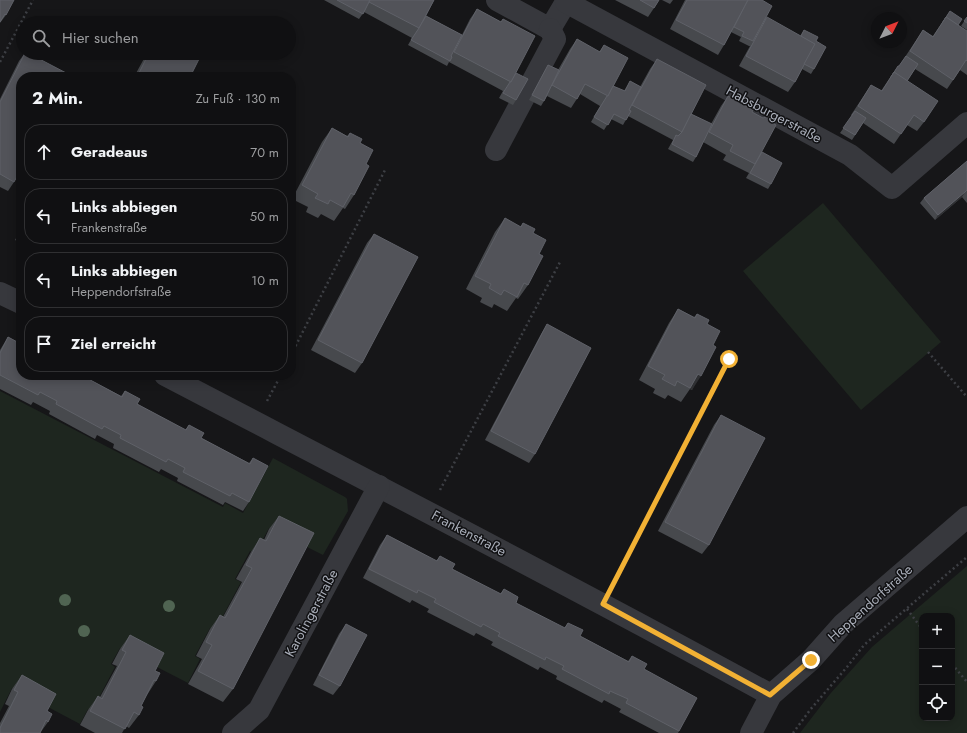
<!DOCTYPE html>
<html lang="de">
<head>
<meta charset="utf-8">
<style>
	:root { --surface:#101012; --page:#19191b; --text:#f1f3f6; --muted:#9c9d9f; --line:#303032 }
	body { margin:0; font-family:Jost,sans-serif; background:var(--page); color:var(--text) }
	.controls { position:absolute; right:12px; bottom:12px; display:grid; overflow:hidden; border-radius:8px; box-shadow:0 2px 10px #0003 }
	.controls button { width:36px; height:36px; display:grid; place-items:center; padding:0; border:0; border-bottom:1px solid var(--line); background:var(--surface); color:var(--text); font:20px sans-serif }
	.compass { position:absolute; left:871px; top:12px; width:36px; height:36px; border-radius:50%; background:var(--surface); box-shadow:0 2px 10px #0003; rotate:48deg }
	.stop { position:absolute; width:12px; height:12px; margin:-9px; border:3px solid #f2b134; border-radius:50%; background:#fff }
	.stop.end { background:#f2b134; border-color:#fff; box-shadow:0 1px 4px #0008 }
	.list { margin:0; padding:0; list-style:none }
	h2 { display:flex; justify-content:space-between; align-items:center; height:52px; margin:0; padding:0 16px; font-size:17px }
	h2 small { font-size:13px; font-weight:400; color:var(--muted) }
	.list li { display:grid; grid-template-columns:26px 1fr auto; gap:12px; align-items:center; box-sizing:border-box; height:56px; margin:0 8px 8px; padding:0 8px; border:1px solid var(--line); border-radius:16px }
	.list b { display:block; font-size:15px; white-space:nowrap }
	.list p { margin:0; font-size:13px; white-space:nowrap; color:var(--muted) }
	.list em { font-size:13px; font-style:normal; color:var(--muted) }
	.icon { flex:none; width:22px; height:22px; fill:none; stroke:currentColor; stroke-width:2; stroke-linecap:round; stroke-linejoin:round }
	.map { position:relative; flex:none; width:967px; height:733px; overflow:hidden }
	.search { position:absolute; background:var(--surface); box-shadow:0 2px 10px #0003; left:16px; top:16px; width:280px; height:44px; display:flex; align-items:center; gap:10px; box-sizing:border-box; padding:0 14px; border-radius:22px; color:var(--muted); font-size:15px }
	.panel { position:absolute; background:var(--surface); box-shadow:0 2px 10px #0003; left:16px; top:72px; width:280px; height:308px; border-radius:16px }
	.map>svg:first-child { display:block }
</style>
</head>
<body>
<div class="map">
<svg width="967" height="733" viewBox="0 0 967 733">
	<rect width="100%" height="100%" fill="#161618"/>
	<g fill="#1e261f" fill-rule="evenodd">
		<polygon points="823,203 941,342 861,410 743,271"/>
		<polygon points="0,391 223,507 225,503 243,513 273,458 345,497 347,499 348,511 323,555 269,528 255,554 250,551 235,579 241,582 215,631 210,628 195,656 200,659 188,683 120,648 111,664 115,667 92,711 88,709 80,724 12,688 0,712"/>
		<path d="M967,566V733H800L830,694L872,647ZM922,616H952V718H922Z"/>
	</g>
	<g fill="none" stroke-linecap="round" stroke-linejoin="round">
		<g stroke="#3d3f44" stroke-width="2.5" stroke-dasharray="2 3" stroke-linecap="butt">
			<polyline points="0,62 33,0"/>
			<polyline points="928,352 967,397"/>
			<polyline points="291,355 385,170"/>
			<polyline points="267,401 281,375"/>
			<polyline points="440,490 560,262"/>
			<polyline points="615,583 729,359"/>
			<polyline points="907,609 922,629"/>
			<polyline points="952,664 967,682"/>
			<polyline points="793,733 810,710 847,667 864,645 967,557"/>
		</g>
		<g stroke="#37383d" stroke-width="22">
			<polyline points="497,0 550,29 566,2"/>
			<polyline points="567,0 566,2 850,155 892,188 967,123"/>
			<polyline points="496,150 555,39 550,29"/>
			<polyline points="0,293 21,303"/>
			<path d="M165,375C368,481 570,585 771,695"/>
			<polyline points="233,733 259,710 379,486"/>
			<polyline points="751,733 771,695 811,660 843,624 967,517"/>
		</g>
	</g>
	<g fill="#506452">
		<circle cx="65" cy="600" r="6"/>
		<circle cx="169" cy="606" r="6"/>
		<circle cx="84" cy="631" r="6"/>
	</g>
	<g fill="#47494d">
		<polygon points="0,0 6,15 0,23"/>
		<polygon points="324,0 434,0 426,16 462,35 470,19 477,9 501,22 503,19 516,73 516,100 513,105 499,98 503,91 449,62 447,66 408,45 412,38 364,12 359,19"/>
		<polygon points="615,0 659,0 654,8 648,17"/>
		<polygon points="662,0 673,0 670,4"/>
		<polygon points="685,0 762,0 766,18 800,36 804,30 816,41 814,69 811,74 802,69 795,82 788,92 739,66 750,46 749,46 739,41 741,37 731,32 724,45 718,55 670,29"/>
		<polygon points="950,11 958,25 967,31 967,75 960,70 947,89 915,69 907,81 924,122 917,131 907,125 894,144 863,123 852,140 840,133 852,116 851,115 871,85 881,91 898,66 899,66 923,30 933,36"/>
		<polygon points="967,17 967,30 961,26"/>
		<polygon points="577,39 599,52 604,45 613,86 624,91 630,81 640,87 650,69 657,59 691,114 711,124 721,106 728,96 752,112 762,152 771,184 768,189 746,178 749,173 723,160 726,155 703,142 696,157 693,162 668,149 673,140 628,116 623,125 611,119 604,130 591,122 600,106 580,94 571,108 547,96 541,106 529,100 545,70 548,65 558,70 570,49"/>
		<polygon points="25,53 14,182 8,191 0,187 0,99 19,61"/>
		<polygon points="147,53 188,53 192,73 194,77 134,77"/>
		<polygon points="332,128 347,136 350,133 360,143 366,164 354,195 345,209 343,208 334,221 321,214 318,218 306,212 308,207 292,199 322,142"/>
		<polygon points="967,161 967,203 962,197 935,220 920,203 924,198"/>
		<polygon points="505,218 520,227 523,223 533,233 539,254 528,285 518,299 516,298 507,311 494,304 492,308 480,302 482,298 466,289 495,232"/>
		<polygon points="21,229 21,243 15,240"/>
		<polygon points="374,234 362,363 355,373 311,350 367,243"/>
		<polygon points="678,309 694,317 697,314 707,324 713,345 692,390 690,389 681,402 668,395 665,399 653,393 655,389 639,380 669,323"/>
		<polygon points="547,324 535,454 529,463 485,440 541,334"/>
		<polygon points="8,337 121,396 125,391 137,404 185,430 189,425 201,438 249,463 253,458 249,502 243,511 225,502 223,505 177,481 178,478 161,469 159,472 113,448 114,444 97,435 95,439 49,414 50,411 33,402 31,405 0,389 0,350"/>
		<polygon points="721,415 709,545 702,554 658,531 714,425"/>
		<polygon points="279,516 233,689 223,702 188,684 202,659 196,656 210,629 220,615 223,617 242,582 236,579 251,552 260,538 264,540 269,529"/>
		<polygon points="387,535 436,561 440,556 452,569 500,594 504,589 516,603 564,628 568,623 580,636 628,661 632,656 644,669 679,731 678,733 659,733 619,712 621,709 604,700 602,703 556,679 557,676 540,667 538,670 491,645 493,642 476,633 474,636 427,612 429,609 412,600 410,603 363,578 380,545"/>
		<polygon points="346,624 340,686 333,695 313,685 339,634"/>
		<polygon points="130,635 155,671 156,681 147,695 141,706 139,715 129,728 126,726 122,733 95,733 80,725 88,710 98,696 100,697 117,666 112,664 120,649"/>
		<polygon points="22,675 47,711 48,722 40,733 0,733 0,723 9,706 5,704 12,689"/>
	</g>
	<g fill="#2f3033">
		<polygon points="965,192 962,197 935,220 938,215"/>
		<polygon points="698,374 701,376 692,390 690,389"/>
	</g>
	<g fill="#525359" stroke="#5f6168">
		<polygon points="0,0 14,0 6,15 5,14 0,22"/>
		<polygon points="337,0 370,0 363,14"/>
		<polygon points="370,0 434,0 419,28 369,2"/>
		<polygon points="640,0 659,0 654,8"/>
		<polygon points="687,0 748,0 724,45 676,20"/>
		<polygon points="748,0 762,0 772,6 753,41 742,36 744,32 734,27"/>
		<polygon points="477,9 501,22 503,19 535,36 511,82 454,52"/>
		<polygon points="950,11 962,19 958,25 946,17 943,22"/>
		<polygon points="426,16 462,35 451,56 452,57 450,61 411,40 419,28"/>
		<polygon points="767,17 815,44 795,82 746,56"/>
		<polygon points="946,17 967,31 967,61 966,60 953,80 910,51 923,30 933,37"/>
		<polygon points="967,17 967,23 964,21"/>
		<polygon points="804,30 818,37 816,41 826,47 814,69 804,64 815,44 801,36"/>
		<polygon points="577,39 600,52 604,45 628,58 608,96 585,84 577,99 552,85"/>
		<polygon points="25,53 28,53 70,75 69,77 21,77 21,169 14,182 0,174 0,102"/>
		<polygon points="149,53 188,53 199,59 192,73 195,75 194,77 137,77"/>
		<polygon points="906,56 918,64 907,81 894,72 891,77 898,66 899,66"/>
		<polygon points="657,59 706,85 682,132 632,105"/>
		<polygon points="548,65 559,70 544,101 532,95"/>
		<polygon points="894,72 938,101 924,122 914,115 901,134 858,106 871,85 882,91"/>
		<polygon points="516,73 528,79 516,100 503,93 510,82 511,82"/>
		<polygon points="630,81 641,87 629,110 631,111 626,120 614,114 608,125 594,117 607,96 608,96 613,86 625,91"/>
		<polygon points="728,96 753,110 752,112 763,118 768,116 774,119 774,124 776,125 755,164 730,151 733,145 709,132"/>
		<polygon points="855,111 866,118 855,135 843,128"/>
		<polygon points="691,114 712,124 696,157 672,144 676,135 678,136 682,132"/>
		<polygon points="332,128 348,137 350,133 362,139 360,143 373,150 366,164 369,166 354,195 351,193 343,207 330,200 328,204 315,198 318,194 302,185"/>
		<polygon points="762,152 782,163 771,184 750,173"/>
		<polygon points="967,161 967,190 965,192 938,215 924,198"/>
		<polygon points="505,218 521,227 523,223 535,229 533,233 546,240 539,254 543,256 528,285 524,283 517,297 504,290 501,295 489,288 491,284 475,276"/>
		<polygon points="374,234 418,257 362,363 318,340"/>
		<polygon points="678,309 695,318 697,314 709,320 707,324 720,331 713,345 716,347 701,376 698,374 690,388 677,381 675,386 662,379 665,375 648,366"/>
		<polygon points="547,324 591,348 535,454 491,431"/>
		<polygon points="8,337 21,344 21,375 81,375 122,397 125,391 140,399 137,404 186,430 189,425 204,433 201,438 250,464 253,458 268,466 249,502 232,493 230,496 183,472 185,468 168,459 166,462 120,438 121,435 104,426 102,429 56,404 57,401 40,392 38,395 0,375 0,353"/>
		<polygon points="721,415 765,438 709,545 665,522"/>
		<polygon points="279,516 314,533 233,689 198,671 212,645 206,642 220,615 225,618 252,568 246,565 260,538 266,541"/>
		<polygon points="387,535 437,561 440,556 455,564 452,569 501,594 504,589 518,597 516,603 565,628 568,623 583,630 580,636 629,662 632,656 647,664 644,669 697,698 679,731 626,703 628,699 610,691 609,694 562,669 564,666 546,657 545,660 498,636 500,633 483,624 481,627 434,602 436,599 418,590 417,593 369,569"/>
		<polygon points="346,624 367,635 340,686 319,675"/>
		<polygon points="130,635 164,653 155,671 160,673 156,681 154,680 141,706 143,707 139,715 134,712 125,729 90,711 98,696 102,699 126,652 122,650"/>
		<polygon points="22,675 56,694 47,711 52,714 48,722 46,720 40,733 0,733 0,728 18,692 14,690"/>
	</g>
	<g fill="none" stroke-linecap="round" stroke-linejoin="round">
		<polyline stroke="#f2b134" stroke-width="5" points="729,359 603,604 770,695 811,660"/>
	</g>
	<g text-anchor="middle" stroke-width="3" stroke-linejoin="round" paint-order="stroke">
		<g font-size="14" fill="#a8adb8" stroke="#111113">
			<text transform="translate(774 114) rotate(28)" y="5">Habsburgerstraße</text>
			<text transform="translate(469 533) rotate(28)" y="5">Frankenstraße</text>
			<text transform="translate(870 603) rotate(-42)" y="5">Heppendorfstraße</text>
			<text transform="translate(311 613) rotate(-62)" y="5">Karolingerstraße</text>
		</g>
	</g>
</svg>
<div class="controls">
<button>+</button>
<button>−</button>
<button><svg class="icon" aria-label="locate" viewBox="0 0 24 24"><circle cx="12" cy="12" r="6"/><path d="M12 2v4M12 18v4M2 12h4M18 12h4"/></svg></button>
</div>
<svg class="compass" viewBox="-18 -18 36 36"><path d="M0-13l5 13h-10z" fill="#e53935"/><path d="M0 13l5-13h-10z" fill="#9c9d9f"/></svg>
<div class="stop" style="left:729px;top:359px"></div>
<div class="stop end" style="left:811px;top:660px"></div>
<div class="search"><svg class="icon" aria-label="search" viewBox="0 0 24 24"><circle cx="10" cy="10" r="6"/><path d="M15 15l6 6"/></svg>Hier suchen</div>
<section class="panel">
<h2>2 Min.<small>Zu Fuß · 130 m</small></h2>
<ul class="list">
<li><svg class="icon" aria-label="ahead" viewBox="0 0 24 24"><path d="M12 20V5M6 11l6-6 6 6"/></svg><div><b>Geradeaus</b></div><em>70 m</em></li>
<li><svg class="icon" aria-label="left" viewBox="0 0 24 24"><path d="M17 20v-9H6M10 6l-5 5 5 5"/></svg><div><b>Links abbiegen</b><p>Frankenstraße</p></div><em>50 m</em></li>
<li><svg class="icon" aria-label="left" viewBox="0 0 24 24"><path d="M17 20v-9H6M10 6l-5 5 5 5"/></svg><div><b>Links abbiegen</b><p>Heppendorfstraße</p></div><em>10 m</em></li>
<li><svg class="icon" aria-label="arrive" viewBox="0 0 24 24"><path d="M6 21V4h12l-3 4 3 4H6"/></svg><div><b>Ziel erreicht</b></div></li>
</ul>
</section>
</div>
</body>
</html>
